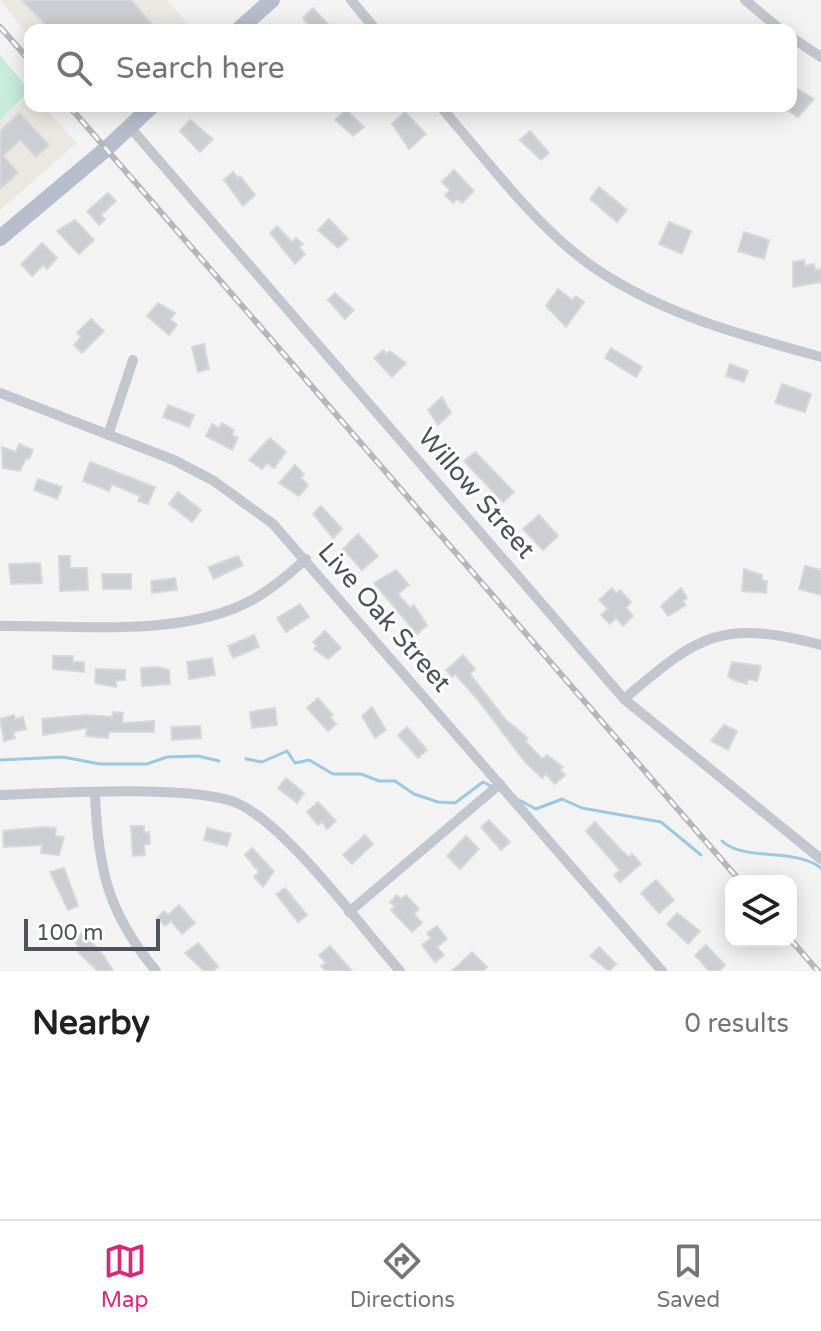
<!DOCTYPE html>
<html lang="en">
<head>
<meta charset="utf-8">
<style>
	:root { --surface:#fff; --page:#f2f2f2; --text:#202124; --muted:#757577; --line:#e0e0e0; --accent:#db2777 }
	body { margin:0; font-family:"Varela Round",sans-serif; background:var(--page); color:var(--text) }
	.controls { position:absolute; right:24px; bottom:24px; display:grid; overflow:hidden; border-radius:16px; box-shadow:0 4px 20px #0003 }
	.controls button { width:72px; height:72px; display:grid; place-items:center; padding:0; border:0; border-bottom:2px solid var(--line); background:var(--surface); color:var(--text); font:40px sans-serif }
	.scale { position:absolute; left:24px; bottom:20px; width:136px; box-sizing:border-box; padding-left:8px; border:4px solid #4c535d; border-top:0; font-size:22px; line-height:28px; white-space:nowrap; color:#4c535d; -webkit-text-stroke:6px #fff; paint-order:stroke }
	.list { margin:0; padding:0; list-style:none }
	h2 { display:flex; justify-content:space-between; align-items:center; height:104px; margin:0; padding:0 32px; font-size:34px }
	h2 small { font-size:26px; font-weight:400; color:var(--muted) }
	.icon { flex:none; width:44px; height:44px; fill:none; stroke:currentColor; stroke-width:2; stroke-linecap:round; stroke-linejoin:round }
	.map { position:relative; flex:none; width:821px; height:971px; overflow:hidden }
	.search { position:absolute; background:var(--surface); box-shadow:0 4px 20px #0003; left:24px; right:24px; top:24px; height:88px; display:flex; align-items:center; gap:20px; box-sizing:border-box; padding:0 28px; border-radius:16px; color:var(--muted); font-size:30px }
	.sheet { height:248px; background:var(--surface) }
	nav { display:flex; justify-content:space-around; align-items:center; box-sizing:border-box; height:112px; border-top:2px solid var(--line); background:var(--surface); font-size:22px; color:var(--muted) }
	nav a { display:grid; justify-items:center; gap:4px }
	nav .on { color:var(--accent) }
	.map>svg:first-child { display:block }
</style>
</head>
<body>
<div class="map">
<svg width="821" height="971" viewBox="0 0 821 971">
	<rect width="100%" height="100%" fill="#f4f3f3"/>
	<g fill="#eae8e1">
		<polygon points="0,0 167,0 193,30 30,30 30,38"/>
		<polygon points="30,94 30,106 43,106 77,143 0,210 0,120"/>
	</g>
	<polygon fill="#c8ebdb" points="0,55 30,91 0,120"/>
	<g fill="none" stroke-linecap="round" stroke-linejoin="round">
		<g stroke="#9bc8e2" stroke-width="3">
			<polyline points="246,759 262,762 287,751 295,763 309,760 333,774 361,774 379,781 395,781 414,794 438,802 455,803 483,782 491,786"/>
			<polyline points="0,760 63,757 100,764 147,764 167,757 198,756 219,761"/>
			<polyline points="519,800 536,809 562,799 582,808 661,822 701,855"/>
			<path d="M722,841C744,862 794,847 821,868"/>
		</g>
	</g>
	<g fill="#cdced4" stroke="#d7d8dc" stroke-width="2">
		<polygon points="22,0 131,0 157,30 50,30"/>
		<polygon points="313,8 333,30 304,30 309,26 303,18"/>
		<polygon points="791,85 814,99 798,117 781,106 791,106"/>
		<polygon points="346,110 364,127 353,136 335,120"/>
		<polygon points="405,112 426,134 409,149 392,124"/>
		<polygon points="19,113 49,145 36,157 20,140 3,156 18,173 0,189 0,131"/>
		<polygon points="190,120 213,139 200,152 180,131"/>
		<polygon points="530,131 549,153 541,160 520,140"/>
		<polygon points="454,170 474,191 462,203 457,199 453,203 445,195 450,190 442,182"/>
		<polygon points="233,172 238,178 240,176 255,195 243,206 224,180"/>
		<polygon points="599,187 627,210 617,222 590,199"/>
		<polygon points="108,193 116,201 101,215 105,219 99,225 87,211"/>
		<polygon points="329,219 348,239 338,248 318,230"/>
		<polygon points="75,220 94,240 79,254 57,231"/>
		<polygon points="669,222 691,231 682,254 659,244"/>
		<polygon points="277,226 292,242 296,238 303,244 299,247 305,254 295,264 270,233"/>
		<polygon points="744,232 769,240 764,259 738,251"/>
		<polygon points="42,243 57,258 47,269 43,265 32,276 21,264"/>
		<polygon points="804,260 805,266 814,264 815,270 821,269 821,282 793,287 793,262"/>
		<polygon points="558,289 572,300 576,296 584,302 566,327 546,306"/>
		<polygon points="335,293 354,310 345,319 328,300"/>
		<polygon points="158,303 175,313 170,319 177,325 169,335 147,316"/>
		<polygon points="91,319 104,331 82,353 74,345 81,337 77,333"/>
		<polygon points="204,344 209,369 198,372 192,347"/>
		<polygon points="611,348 642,367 636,377 605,358"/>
		<polygon points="383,350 387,354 390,351 406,363 392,377 374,358"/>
		<polygon points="730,364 748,371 744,382 726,376"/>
		<polygon points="782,384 811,394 805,412 775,403"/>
		<polygon points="442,397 451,413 438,425 428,410"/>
		<polygon points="168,405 194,415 189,427 163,417"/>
		<polygon points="222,423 234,430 232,435 238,438 232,450 206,436 212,424 219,428"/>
		<polygon points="270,438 286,452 274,468 267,463 262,469 249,460"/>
		<polygon points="19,444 33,450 29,459 26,458 20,471 3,468 2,447 16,452"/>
		<polygon points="475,452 514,492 503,502 464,461"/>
		<polygon points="90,462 155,487 148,504 138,501 140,496 112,484 109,491 83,481"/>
		<polygon points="295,465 304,474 301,478 308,485 299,496 279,483"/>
		<polygon points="38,479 62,487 57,499 34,490"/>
		<polygon points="178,492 201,510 192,522 169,504"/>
		<polygon points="321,506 342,529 333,538 313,514"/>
		<polygon points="539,515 558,536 543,550 523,529"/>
		<polygon points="358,534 378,556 362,570 343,549"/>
		<polygon points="59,556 70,556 70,568 87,568 88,590 60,591"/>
		<polygon points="238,556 243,565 214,579 208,567"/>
		<polygon points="40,563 42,583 11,584 9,564"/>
		<polygon points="805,566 821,570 821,595 799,589"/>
		<polygon points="744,569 762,575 762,580 767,581 766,593 742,591"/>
		<polygon points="396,570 409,585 398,594 410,608 414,605 427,625 417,634 374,583"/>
		<polygon points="102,574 131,574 131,589 103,589"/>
		<polygon points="175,578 177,590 152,593 151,581"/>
		<polygon points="612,588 616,593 620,590 631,602 626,608 633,616 623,626 616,618 610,624 601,615 608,609 599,600"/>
		<polygon points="681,588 687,598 683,601 686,605 668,616 661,606"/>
		<polygon points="300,604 309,617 286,632 277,618"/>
		<polygon points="325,631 341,648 328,659 314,649 317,646 313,642"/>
		<polygon points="254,635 259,647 233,658 228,646"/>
		<polygon points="463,655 475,669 470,674 506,720 528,738 525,741 542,759 547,755 563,767 560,770 565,775 555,784 546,774 542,778 525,762 478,700 455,674 452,677 446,670"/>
		<polygon points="53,656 73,656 73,662 84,662 84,672 53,669"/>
		<polygon points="212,658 215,675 189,679 187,662"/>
		<polygon points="732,662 761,666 757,681 748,679 747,684 734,680 728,676"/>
		<polygon points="158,667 169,670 170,684 142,686 141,668"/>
		<polygon points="96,669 125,670 125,680 116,680 116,687 95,683"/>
		<polygon points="318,698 333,715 330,717 336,724 328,731 307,708"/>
		<polygon points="372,707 386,730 375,738 362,716"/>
		<polygon points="275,708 277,725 252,728 250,712"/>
		<polygon points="113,712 123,713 122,723 154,721 154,732 109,732 108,738 86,736 87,728 43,735 42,719 86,715 112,717"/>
		<polygon points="14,715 15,719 23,717 26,729 13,732 15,738 4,741 0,719"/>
		<polygon points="724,725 737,731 728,750 711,741"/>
		<polygon points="200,726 201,738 172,740 171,727"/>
		<polygon points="407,727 427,750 418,758 398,735"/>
		<polygon points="286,778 304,793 297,803 278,788"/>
		<polygon points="318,802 336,821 327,829 322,822 318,825 307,812"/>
		<polygon points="489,820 510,842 501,850 481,827"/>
		<polygon points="595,822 621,850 629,857 632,854 641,864 620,882 614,875 620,870 586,831"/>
		<polygon points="131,826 144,826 144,833 149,832 150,844 144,844 145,855 133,856"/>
		<polygon points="43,827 56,828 55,836 64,837 59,855 41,853 42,845 4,847 3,831"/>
		<polygon points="207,828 231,834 227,846 204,840"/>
		<polygon points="365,835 373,844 352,864 343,855"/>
		<polygon points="466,836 479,849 460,869 447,856"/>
		<polygon points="252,848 274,871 263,887 254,877 259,872 245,855"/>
		<polygon points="64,868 78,906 68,910 50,872"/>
		<polygon points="656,880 674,900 659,913 641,893"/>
		<polygon points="285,888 307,915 298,922 276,894"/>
		<polygon points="397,895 401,899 406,895 419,909 414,914 422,923 412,932 391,910 395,907 390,902"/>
		<polygon points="179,905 195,923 182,934 171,921 165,926 157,918 164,911 168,915"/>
		<polygon points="677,913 700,931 688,944 667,924"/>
		<polygon points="437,926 447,939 437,947 444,955 435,962 422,945 431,938 427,933"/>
		<polygon points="83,932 104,956 113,971 98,971 78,952 82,950 73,940"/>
		<polygon points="198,943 218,966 213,971 204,971 185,953"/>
		<polygon points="706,945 725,965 719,971 709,971 695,955"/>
		<polygon points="330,946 352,971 326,971 321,966 326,963 319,955"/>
		<polygon points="599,947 616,964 609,971 590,956"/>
		<polygon points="472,952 487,967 483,971 452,971"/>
	</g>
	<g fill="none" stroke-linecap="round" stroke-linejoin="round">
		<g stroke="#c2c7cf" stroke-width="10">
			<polyline points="351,0 376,30"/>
			<polyline points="745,0 781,30"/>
			<polyline points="791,37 821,57"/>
			<path d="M440,106C486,159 538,230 596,269C664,315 742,335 821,357"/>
			<polyline points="129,126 624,699 821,859"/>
			<polyline points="0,393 174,460 214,481 273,524 662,971"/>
			<polyline points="108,435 133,360"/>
			<path d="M0,626C77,625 183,638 252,600C272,589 289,574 306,559"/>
			<path d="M624,699C700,634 721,619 821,645"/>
			<path d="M95,794C98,868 107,912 156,971"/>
			<path d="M0,795C52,793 196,784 239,804C288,827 361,927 400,971"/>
			<polyline points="349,912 500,784"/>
		</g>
		<g stroke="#b6becd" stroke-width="16">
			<polyline points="238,30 272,0"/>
			<polyline points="0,238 106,149 152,106"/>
		</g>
		<g stroke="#b5b7bb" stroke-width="6">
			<g id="rail">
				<polyline points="0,27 30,61"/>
				<polyline points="69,106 740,881"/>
				<polyline points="791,940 818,971"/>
			</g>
		</g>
		<use href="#rail" stroke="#fff" stroke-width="3" stroke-dasharray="9" stroke-linecap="butt"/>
	</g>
	<g text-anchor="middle" stroke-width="6" stroke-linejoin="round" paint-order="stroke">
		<g font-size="26" fill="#4c535d" stroke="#fff">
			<text transform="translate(477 493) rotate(49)" y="9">Willow Street</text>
			<text transform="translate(385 617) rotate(49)" y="9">Live Oak Street</text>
		</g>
	</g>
</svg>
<div class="controls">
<button><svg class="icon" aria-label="layers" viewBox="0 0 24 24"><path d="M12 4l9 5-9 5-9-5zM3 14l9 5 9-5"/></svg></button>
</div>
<div class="scale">100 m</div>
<div class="search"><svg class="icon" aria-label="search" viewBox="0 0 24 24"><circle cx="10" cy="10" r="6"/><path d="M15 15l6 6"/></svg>Search here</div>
</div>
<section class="sheet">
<h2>Nearby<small>0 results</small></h2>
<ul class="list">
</ul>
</section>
<nav>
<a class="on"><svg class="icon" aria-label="map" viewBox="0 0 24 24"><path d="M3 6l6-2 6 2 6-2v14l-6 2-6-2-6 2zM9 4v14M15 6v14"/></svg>Map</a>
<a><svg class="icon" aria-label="directions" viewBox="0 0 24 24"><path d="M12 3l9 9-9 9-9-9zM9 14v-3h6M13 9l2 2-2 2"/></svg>Directions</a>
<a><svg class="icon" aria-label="saved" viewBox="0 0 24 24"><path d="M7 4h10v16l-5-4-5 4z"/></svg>Saved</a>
</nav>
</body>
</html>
